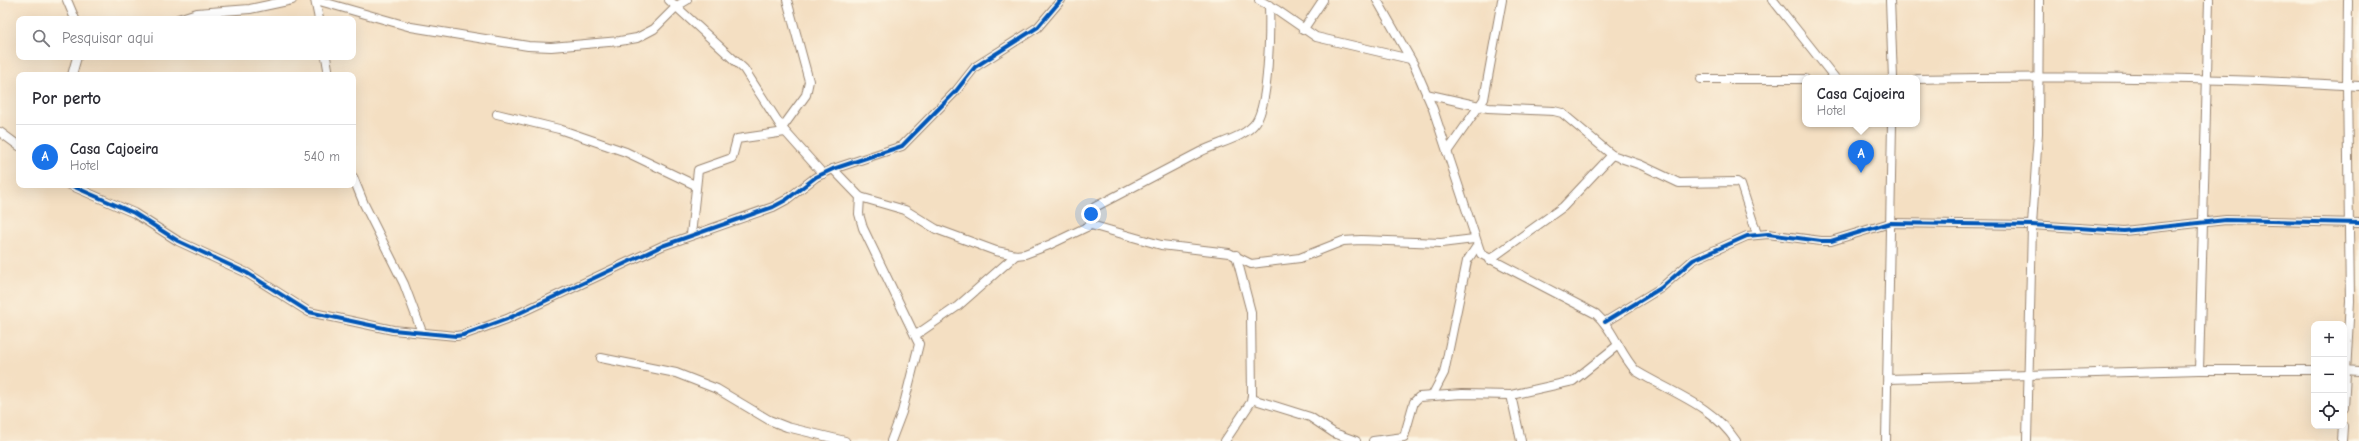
<!DOCTYPE html>
<html lang="pt">
<head>
<meta charset="utf-8">
<style>
	:root { --surface:#fff; --page:#f7f7f7; --text:#2b2b33; --muted:#7c7c81; --line:#e1e1e2; --accent:#1a73e8 }
	body { margin:0; font-family:"Comic Neue",sans-serif; background:var(--page); color:var(--text) }
	.controls { position:absolute; right:12px; bottom:12px; display:grid; overflow:hidden; border-radius:8px; box-shadow:0 4px 16px #0002 }
	.controls button { width:36px; height:36px; display:grid; place-items:center; padding:0; border:0; border-bottom:1px solid var(--line); background:var(--surface); color:var(--text); font:20px sans-serif }
	.you { position:absolute; left:1091px; top:214px; width:14px; height:14px; margin:-10px; border:3px solid #fff; border-radius:50%; background:#1a73e8; box-shadow:0 0 0 6px #1a73e833 }
	.badge { display:grid; place-items:center; width:26px; height:26px; border-radius:50%; background:var(--accent); color:#fff; font-size:13px; font-weight:700 }
	.pin { position:absolute; translate:-50% -33px; filter:drop-shadow(0 1px 2px #0008) }
	.pin::after { content:''; position:absolute; top:21px; width:14px; height:12px; background:inherit; clip-path:polygon(0 0,100% 0,50% 100%) }
	.popup { position:absolute; left:1802px; top:75px; width:118px; height:52px; box-sizing:border-box; display:grid; place-content:center; border-radius:8px; background:var(--surface); filter:drop-shadow(0 1px 3px #0005); font-size:13px; white-space:nowrap; color:var(--muted) }
	.popup b { font-size:15px; color:var(--text) }
	.popup::after { content:''; position:absolute; left:50%; top:100%; margin-left:-8px; border:8px solid transparent; border-top-color:var(--surface) }
	.list { margin:0; padding:0; list-style:none }
	h2 { display:flex; justify-content:space-between; align-items:center; height:52px; margin:0; padding:0 16px; font-size:17px }
	h2 small { font-size:13px; font-weight:400; color:var(--muted) }
	.list li { display:grid; grid-template-columns:26px 1fr auto; gap:12px; align-items:center; box-sizing:border-box; height:64px; padding:0 16px; border-top:1px solid var(--line) }
	.list b { display:block; font-size:15px; white-space:nowrap }
	.list p { margin:0; font-size:13px; white-space:nowrap; color:var(--muted) }
	.list em { font-size:13px; font-style:normal; color:var(--muted) }
	.icon { flex:none; width:22px; height:22px; fill:none; stroke:currentColor; stroke-width:2; stroke-linecap:round; stroke-linejoin:round }
	.map { position:relative; flex:none; width:2359px; height:441px; overflow:hidden }
	.search { position:absolute; background:var(--surface); box-shadow:0 4px 16px #0002; left:16px; top:16px; width:340px; height:44px; display:flex; align-items:center; gap:10px; box-sizing:border-box; padding:0 14px; border-radius:8px; color:var(--muted); font-size:15px }
	.panel { position:absolute; background:var(--surface); box-shadow:0 4px 16px #0002; left:16px; top:72px; width:340px; height:116px; border-radius:8px }
	.map>svg:first-child { display:block }
</style>
</head>
<body>
<div class="map">
<svg width="2359" height="441" viewBox="0 0 2359 441">
	<rect width="100%" height="100%" fill="#fcf5e5"/>
	<filter id="ink" filterUnits="userSpaceOnUse"><feTurbulence type="fractalNoise" baseFrequency=".025" numOctaves="2"/><feDisplacementMap in="SourceGraphic" scale="8" xChannelSelector="R" yChannelSelector="G"/><feConvolveMatrix kernelMatrix="1 2 1 2 8 2 1 2 1" color-interpolation-filters="sRGB"/></filter>
	<filter id="wash" filterUnits="userSpaceOnUse"><feTurbulence type="fractalNoise" baseFrequency=".012" numOctaves="4" result="noise"/><feDisplacementMap in="SourceGraphic" scale="16" xChannelSelector="R" yChannelSelector="G"/><feGaussianBlur stdDeviation="0.9" result="paint"/><feColorMatrix in="noise" values="0 0 0 0 0 0 0 0 0 0 0 0 0 0 0 0 0 1.4 0 .05"/><feComposite in="paint" operator="in"/></filter>
	<g filter="url(#wash)">
		<rect width="100%" height="100%" fill="#f4dfc2"/>
	</g>
	<g filter="url(#ink)">
		<g fill="none" stroke-linecap="round" stroke-linejoin="round">
			<g stroke="#988470" stroke-width="10">
				<g id="minor">
					<polyline points="67,0 75,19"/>
					<polyline points="315,0 319,19"/>
					<polyline points="316,0 411,27 528,46 551,47 620,41 637,38 654,29 677,6 687,0"/>
					<polyline points="669,0 744,69 782,128 823,174"/>
					<polyline points="1259,0 1277,10 1316,37 1410,59"/>
					<path d="M1377,0L1414,65L1433,109L1481,254L1596,314C1614,330 1620,354 1636,371C1672,393 1712,405 1736,441"/>
					<polyline points="1773,0 1835,78"/>
					<polyline points="1890,0 1893,78"/>
					<polyline points="178,19 197,13 250,9 292,0"/>
					<polyline points="1303,30 1323,0"/>
					<polyline points="326,57 329,75"/>
					<polyline points="72,75 77,57"/>
					<polyline points="1701,79 1805,79"/>
					<path d="M1917,79C2065,76 2212,77 2359,86"/>
					<polyline points="1426,94 1488,108 1554,111 1562,113 1612,155 1641,165 1679,183 1737,182 1741,185 1757,234"/>
					<polyline points="497,114 559,129 626,152 695,185"/>
					<polyline points="782,128 806,95 809,81 787,0"/>
					<polyline points="0,132 19,146"/>
					<polyline points="1447,152 1484,99 1502,0"/>
					<polyline points="833,169 860,197 905,210 936,229 996,251 1016,255 1025,254 1049,245 1091,225 1161,245 1229,253 1251,264 1300,258 1343,241 1361,240 1441,243 1474,239"/>
					<polyline points="353,177 364,204 404,284 422,332"/>
					<polyline points="70,185 134,213 178,241 247,273 309,312 393,330 456,336 463,335 507,319 662,246 773,207 786,200 816,177 833,169 902,146 956,91 975,67 1038,27 1061,0"/>
					<polyline points="860,197 859,214 863,228 919,344 902,412 891,441"/>
					<path d="M1091,225L1090,215L1095,207C1130,189 1165,170 1200,152C1217,143 1245,138 1256,122C1269,103 1270,29 1269,5"/>
					<polyline points="691,235 698,170 732,158 737,139 785,132"/>
					<polyline points="1489,260 1563,207 1612,155"/>
					<polyline points="1605,322 1661,288 1693,260 1747,236 1768,234 1821,241 1831,241 1890,223 2032,225 2124,231 2226,220 2359,223"/>
					<polyline points="916,335 958,306 1016,255"/>
					<polyline points="601,358 676,373 717,389 769,420 787,427 845,441"/>
					<polyline points="2199,370 2209,0"/>
					<polyline points="2344,370 2359,371"/>
					<polyline points="1888,379 2199,370 2314,370"/>
					<polyline points="1511,395 1521,441"/>
					<polyline points="1432,396 1444,373 1467,261 1477,246"/>
					<polyline points="1252,399 1310,417 1334,433 1356,441"/>
					<polyline points="2344,408 2350,301 2347,85 2348,0"/>
					<polyline points="1225,441 1251,402 1252,395 1251,312 1236,255"/>
					<polyline points="1373,441 1404,437 1414,402 1419,397 1462,394 1511,395 1573,381 1618,345"/>
					<polyline points="1886,441 1892,124"/>
					<polyline points="2027,441 2032,225 2038,133 2039,0"/>
					<polyline points="2342,441 2343,426"/>
				</g>
			</g>
			<use href="#minor" stroke="#fff" stroke-width="8"/>
			<g stroke="#fcf5e5" stroke-width="6">
				<g id="cycleway">
					<polyline points="70,185 134,213 178,241 247,273 309,312 393,330 456,336 463,335 507,319 662,246 773,207 786,200 816,177 833,169 902,146 956,91 975,67 1038,27 1061,0"/>
					<polyline points="1605,322 1661,288 1693,260 1747,236 1768,234 1821,241 1831,241 1890,223 2032,225 2124,231 2226,220 2359,223"/>
				</g>
			</g>
			<use href="#cycleway" stroke="#0057b8" stroke-width="4"/>
		</g>
	</g>
</svg>
<div class="controls">
<button>+</button>
<button>−</button>
<button><svg class="icon" aria-label="locate" viewBox="0 0 24 24"><circle cx="12" cy="12" r="6"/><path d="M12 2v4M12 18v4M2 12h4M18 12h4"/></svg></button>
</div>
<div class="you"></div>
<div class="pin badge" style="left:1861px;top:173px">A</div>
<div class="popup"><b>Casa Cajoeira</b>Hotel</div>
<div class="search"><svg class="icon" aria-label="search" viewBox="0 0 24 24"><circle cx="10" cy="10" r="6"/><path d="M15 15l6 6"/></svg>Pesquisar aqui</div>
<section class="panel">
<h2>Por perto<small></small></h2>
<ul class="list">
<li><span class="badge">A</span><div><b>Casa Cajoeira</b><p>Hotel</p></div><em>540 m</em></li>
</ul>
</section>
</div>
</body>
</html>
